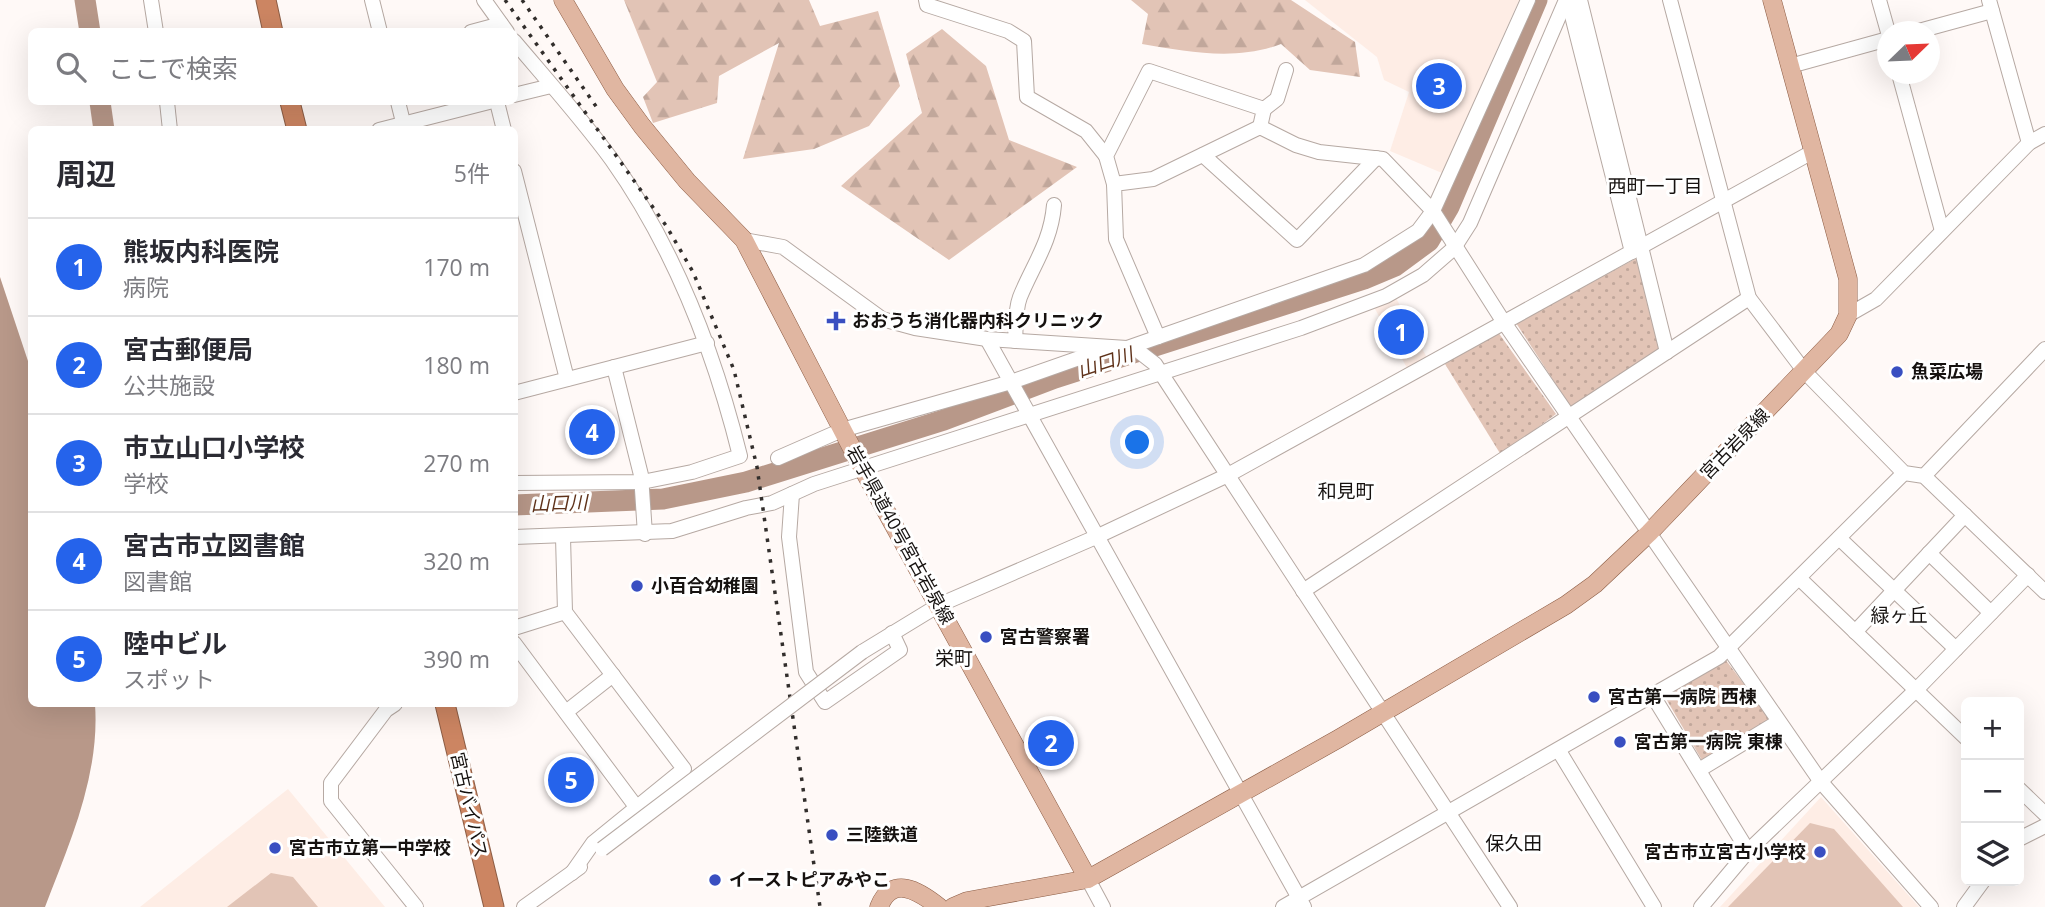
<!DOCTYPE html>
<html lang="ja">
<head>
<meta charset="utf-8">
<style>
	:root { --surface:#fff; --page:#f2f2f3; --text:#2b2b33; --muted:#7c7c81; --line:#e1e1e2; --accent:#2563eb }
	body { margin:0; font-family:"Open Sans","Noto Sans JP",sans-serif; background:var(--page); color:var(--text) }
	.controls { position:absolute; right:21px; bottom:21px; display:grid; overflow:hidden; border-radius:10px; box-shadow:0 7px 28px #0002 }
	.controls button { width:63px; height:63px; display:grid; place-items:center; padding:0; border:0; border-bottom:2px solid var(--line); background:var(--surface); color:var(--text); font:35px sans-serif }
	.compass { position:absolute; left:1877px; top:21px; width:63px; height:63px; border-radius:50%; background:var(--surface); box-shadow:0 7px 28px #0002; rotate:67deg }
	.you { position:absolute; left:1138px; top:443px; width:24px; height:24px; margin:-18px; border:5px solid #fff; border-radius:50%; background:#1a73e8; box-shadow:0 0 0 10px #1a73e833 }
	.badge { display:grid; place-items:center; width:46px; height:46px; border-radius:50%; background:var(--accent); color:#fff; font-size:23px; font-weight:700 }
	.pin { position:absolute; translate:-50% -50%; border:4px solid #fff; box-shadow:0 2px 7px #0006 }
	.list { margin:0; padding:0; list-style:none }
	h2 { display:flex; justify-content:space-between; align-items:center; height:91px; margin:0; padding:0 28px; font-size:30px }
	h2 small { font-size:23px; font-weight:400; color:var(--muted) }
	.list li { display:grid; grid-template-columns:46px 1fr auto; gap:21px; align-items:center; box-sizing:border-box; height:98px; padding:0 28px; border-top:2px solid var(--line) }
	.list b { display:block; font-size:26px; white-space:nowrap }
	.list p { margin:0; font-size:23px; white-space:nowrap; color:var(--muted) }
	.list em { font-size:23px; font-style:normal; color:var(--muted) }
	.icon { flex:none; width:38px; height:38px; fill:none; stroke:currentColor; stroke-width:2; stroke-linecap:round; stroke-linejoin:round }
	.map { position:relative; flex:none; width:2045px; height:907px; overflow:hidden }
	.search { position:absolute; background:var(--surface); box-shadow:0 7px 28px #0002; left:28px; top:28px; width:490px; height:77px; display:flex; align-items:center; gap:18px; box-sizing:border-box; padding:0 24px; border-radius:10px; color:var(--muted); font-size:26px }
	.panel { position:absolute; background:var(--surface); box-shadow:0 7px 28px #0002; left:28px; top:126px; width:490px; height:581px; border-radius:10px }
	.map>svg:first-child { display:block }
</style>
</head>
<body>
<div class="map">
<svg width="2045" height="907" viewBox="0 0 2045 907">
	<defs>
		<pattern id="forest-firs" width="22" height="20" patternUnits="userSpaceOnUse" patternTransform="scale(1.75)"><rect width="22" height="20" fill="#e2c4b6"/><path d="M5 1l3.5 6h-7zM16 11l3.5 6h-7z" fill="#c1a79b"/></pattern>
		<pattern id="park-dots" width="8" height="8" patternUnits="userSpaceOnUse" patternTransform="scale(1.75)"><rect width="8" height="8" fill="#e2c4b6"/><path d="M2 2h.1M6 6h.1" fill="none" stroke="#c1a79b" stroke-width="1.8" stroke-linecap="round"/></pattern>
	</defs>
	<rect width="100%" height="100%" fill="#fff9f7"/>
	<g fill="#feede5">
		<polygon points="1305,0 1519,0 1442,173 1390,151 1409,92 1384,80 1377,57"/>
		<polygon points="1395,296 1427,358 1407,368 1374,307"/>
		<polygon points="288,789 385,907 140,907"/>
		<polygon points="1821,797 1919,907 1720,907"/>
	</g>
	<g fill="url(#forest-firs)">
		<polygon points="624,0 809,0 820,26 878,11 900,86 869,126 814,149 743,159 779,43 719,76 717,103 653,123 643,97 657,82"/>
		<path d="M1131,0H1291L1355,42L1360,77L1310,70L1281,44C1237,61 1188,52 1142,44L1148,14Z"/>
		<polygon points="942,29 986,66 1009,140 1077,167 949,260 841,186 922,113 906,54"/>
	</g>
	<g fill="url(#park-dots)">
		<polygon points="1637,258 1660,353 1572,409 1516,323"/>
		<polygon points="1498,332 1556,414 1501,455 1445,364"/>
		<polygon points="1725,659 1772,721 1703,762 1665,697"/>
	</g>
	<g fill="#e2c4b6">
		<polygon points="1810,823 1834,829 1903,907 1728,907"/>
		<polygon points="271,873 293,877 318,907 227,907"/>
	</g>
	<path fill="#b89889" d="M0,277L31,370L32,704H95C100,775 70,842 45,907H0Z"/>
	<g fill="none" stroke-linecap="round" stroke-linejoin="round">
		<g stroke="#b89889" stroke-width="21">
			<polyline points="85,0 90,32"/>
			<polyline points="100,102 104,130"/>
			<polyline points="514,505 663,499 746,482 944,420 1055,378 1364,279 1395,266 1429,241 1449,207 1537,0"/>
		</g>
		<g stroke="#b6a9a3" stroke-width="16">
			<g id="minor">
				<polyline points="151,0 156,32"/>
				<polyline points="372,0 380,32"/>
				<polyline points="484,0 507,32"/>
				<polyline points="926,0 927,5 1008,31 1024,41 1027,97 1086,131 1106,156"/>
				<polyline points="1568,0 1632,252"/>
				<polyline points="1580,0 1667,352"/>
				<polyline points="1670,0 1749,298 1805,372 1904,473 1924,476 2045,592"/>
				<polyline points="1879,0 1888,32"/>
				<polyline points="1989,0 2029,143"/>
				<polyline points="471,32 501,24"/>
				<polyline points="1915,32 1992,11"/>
				<path d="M514,41C547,80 582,119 612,160C675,249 714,351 740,456L692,472L642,482L514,483"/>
				<polyline points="1790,66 1888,39"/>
				<polyline points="1899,74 1942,231"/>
				<polyline points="514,95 551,86"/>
				<polyline points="167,102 170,130"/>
				<polyline points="398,102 405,130"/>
				<polyline points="497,102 504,130"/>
				<polyline points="1264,109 1277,99 1286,70"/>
				<polyline points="379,130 489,102"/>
				<polyline points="1203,155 1297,240 1376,158"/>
				<polyline points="514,171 567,379"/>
				<polyline points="1114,184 1106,156 1149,71 1264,109 1260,127"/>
				<polyline points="744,240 783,247 882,319 915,328 987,339 1127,348 1137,350 1155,364 1510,907"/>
				<polyline points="1848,315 1876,299 2029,143 2045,134"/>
				<polyline points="1158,337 1116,239 1114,184 1153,179 1260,127 1296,145 1319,152 1383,159 1433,211 1503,321 1821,782 1931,907"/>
				<polyline points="987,339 1304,907"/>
				<path d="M1015,341C1016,328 1015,310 1020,297C1033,265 1051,242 1054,205"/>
				<polyline points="1127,348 1364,265 1418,231 1433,211 1528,0"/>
				<polyline points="614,367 641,475 645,534"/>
				<polyline points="514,393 707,343"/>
				<polyline points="778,458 842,430 1011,382 1102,350"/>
				<polyline points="1924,476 2045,349"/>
				<polyline points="792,494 789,537 806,672 825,702 900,650 892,633"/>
				<polyline points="514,537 672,531 746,508 772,503 814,484 1301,328 1386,296 1423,275 1454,248 1470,223 1566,0"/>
				<polyline points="563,537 565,612 684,769 593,843 572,873"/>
				<polyline points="1839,538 1956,649"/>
				<polyline points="1929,553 1991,613"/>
				<polyline points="1799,578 1966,738"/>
				<polyline points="1303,591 1749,298"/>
				<polyline points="514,628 565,612"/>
				<polyline points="1855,632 1965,515"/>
				<polyline points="514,643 637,808"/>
				<polyline points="862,652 939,605 1096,537 1228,475 1814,151"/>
				<polyline points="1653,696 1748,851"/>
				<polyline points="395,704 386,710 331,783 331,801 416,907"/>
				<polyline points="566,712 613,675"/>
				<polyline points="1559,751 1654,907"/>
				<polyline points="1699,770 1778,722"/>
				<polyline points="2019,789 2045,814"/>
				<polyline points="2019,839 2045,826"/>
				<polyline points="1088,879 1103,907"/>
				<polyline points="524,907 580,867"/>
				<polyline points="1283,907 1719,657 1904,473"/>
				<polyline points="1701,907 1748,851 1916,690 2028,575"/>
				<polyline points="1964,907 1983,881"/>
			</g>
		</g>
		<g stroke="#8c5d45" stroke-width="19">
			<g id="major">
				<polyline points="563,0 615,89 642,126 687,181 744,240 858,460 1088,879 1338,739 1566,605 1595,584 1649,533 1839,334 1848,315 1848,279 1772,0"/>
				<path d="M879,907C892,874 919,891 939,907"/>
				<polyline points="953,907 967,901 1088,879"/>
			</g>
		</g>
		<g stroke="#8c5d45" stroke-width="21">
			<g id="highway">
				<polyline points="266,0 273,32"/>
				<polyline points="290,102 297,130"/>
				<polyline points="445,704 494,907"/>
			</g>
		</g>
		<use href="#minor" stroke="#fff" stroke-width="14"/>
		<use href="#major" stroke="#e0b6a1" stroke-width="18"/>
		<use href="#highway" stroke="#cc8562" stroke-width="19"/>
		<g stroke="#322e2c" stroke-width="3.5" stroke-dasharray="3.5 7" stroke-linecap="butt">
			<polyline points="505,0 667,227 693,272 734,370 757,467 820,907"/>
			<polyline points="522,0 600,112"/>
		</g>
		<g stroke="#b6a9a3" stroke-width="16" stroke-linecap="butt">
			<polyline id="minor-bridge" points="602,849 862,652"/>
		</g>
		<use href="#minor-bridge" stroke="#fff" stroke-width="14"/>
	</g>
	<g fill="#394fc1" stroke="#fff" stroke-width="2.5">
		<path d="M832.5 310.5h7v7h7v7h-7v7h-7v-7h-7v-7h7z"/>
		<circle cx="1897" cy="372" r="7"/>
		<circle cx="637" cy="586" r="7"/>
		<circle cx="986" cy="637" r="7"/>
		<circle cx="1594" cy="697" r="7"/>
		<circle cx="1620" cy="742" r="7"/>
		<circle cx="832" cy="835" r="7"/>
		<circle cx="275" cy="848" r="7"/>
		<circle cx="1820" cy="852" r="7"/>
		<circle cx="715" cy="880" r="7"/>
	</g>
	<g text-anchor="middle" stroke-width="6" stroke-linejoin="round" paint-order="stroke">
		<g font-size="18" font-weight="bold" fill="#161210" stroke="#fff" text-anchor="start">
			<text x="852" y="327">おおうち消化器内科クリニック</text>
			<text x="1911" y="378">魚菜広場</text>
			<text x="651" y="592">小百合幼稚園</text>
			<text x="1000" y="643">宮古警察署</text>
			<text x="1608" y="703">宮古第一病院 西棟</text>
			<text x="1634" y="748">宮古第一病院 東棟</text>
			<text x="846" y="841">三陸鉄道</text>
			<text x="289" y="854">宮古市立第一中学校</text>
			<text x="1806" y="858" text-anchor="end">宮古市立宮古小学校</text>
			<text x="729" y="886">イーストピアみやこ</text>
		</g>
		<g font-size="18" fill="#161210" stroke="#fff">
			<text transform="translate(1735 444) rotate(-46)" y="6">宮古岩泉線</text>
			<text transform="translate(900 535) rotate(61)" y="6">岩手県道40号宮古岩泉線</text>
			<text transform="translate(469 805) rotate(77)" y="6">宮古バイパス</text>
		</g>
		<g font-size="19" fill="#161210" stroke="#fff">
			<text x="1655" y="193">西町一丁目</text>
			<text x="1346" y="498">和見町</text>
			<text x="1899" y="622">緑ヶ丘</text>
			<text x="954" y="665">栄町</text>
			<text x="1514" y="850">保久田</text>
		</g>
		<g font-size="19" font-style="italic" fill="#5f321a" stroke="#fff">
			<text transform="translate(1105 362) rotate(-18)" y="7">山口川</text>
			<text transform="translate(559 503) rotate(-2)" y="7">山口川</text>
		</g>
	</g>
</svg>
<div class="controls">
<button>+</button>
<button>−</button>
<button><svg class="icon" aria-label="layers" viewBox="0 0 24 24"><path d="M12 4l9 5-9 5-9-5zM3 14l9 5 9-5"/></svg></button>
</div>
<svg class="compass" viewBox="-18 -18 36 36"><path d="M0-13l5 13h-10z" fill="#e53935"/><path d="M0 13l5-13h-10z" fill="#7c7c81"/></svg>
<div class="you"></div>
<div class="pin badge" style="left:1401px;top:332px">1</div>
<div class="pin badge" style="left:1051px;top:743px">2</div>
<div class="pin badge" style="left:1439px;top:86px">3</div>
<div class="pin badge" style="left:592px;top:432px">4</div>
<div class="pin badge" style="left:571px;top:780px">5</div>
<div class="search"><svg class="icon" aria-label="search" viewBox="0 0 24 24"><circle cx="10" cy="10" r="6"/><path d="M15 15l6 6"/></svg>ここで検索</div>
<section class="panel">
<h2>周辺<small>5件</small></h2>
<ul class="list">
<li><span class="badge">1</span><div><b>熊坂内科医院</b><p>病院</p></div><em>170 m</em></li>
<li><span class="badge">2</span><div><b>宮古郵便局</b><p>公共施設</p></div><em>180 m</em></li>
<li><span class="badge">3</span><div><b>市立山口小学校</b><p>学校</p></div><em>270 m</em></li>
<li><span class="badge">4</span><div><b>宮古市立図書館</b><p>図書館</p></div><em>320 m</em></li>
<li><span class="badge">5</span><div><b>陸中ビル</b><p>スポット</p></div><em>390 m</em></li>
</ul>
</section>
</div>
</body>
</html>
